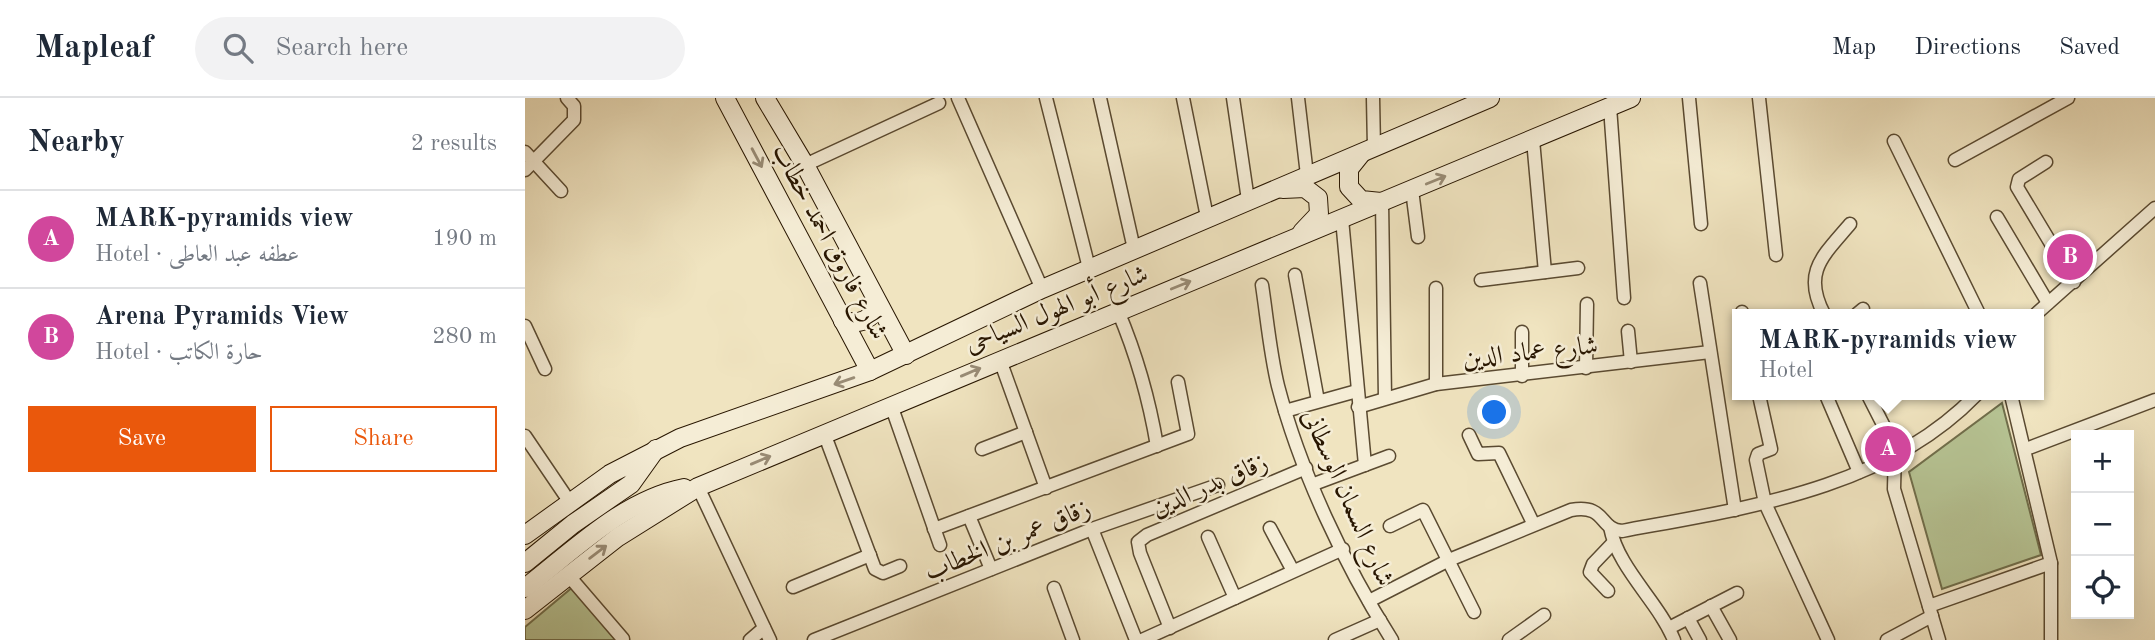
<!DOCTYPE html>
<html lang="en">
<head>
<meta charset="utf-8">
<style>
	:root { --surface:#fff; --page:#f2f2f3; --text:#1f2937; --muted:#747a83; --line:#e0e1e3; --accent:#ea580c }
	body { margin:0; font-family:"Old Standard TT",Amiri,serif; background:var(--page); color:var(--text) }
	.controls { position:absolute; right:21px; bottom:21px; display:grid; overflow:hidden; border-radius:0px; box-shadow:0 7px 28px #0002 }
	.controls button { width:63px; height:63px; display:grid; place-items:center; padding:0; border:0; border-bottom:2px solid var(--line); background:var(--surface); color:var(--text); font:35px sans-serif }
	.you { position:absolute; left:970px; top:315px; width:24px; height:24px; margin:-18px; border:5px solid #fff; border-radius:50%; background:#1a73e8; box-shadow:0 0 0 10px #1a73e833 }
	.badge { display:grid; place-items:center; width:46px; height:46px; border-radius:50%; background:var(--accent); color:#fff; font-size:23px; font-weight:700 }
	.pin { position:absolute; translate:-50% -50%; border:4px solid #fff; box-shadow:0 2px 7px #0006 }
	.popup { position:absolute; left:1207px; top:211px; width:312px; height:91px; box-sizing:border-box; display:grid; place-content:center; border-radius:0px; background:var(--surface); filter:drop-shadow(0 2px 5px #0005); font-size:23px; white-space:nowrap; color:var(--muted) }
	.popup b { font-size:26px; color:var(--text) }
	.popup::after { content:''; position:absolute; left:50%; top:100%; margin-left:-14px; border:14px solid transparent; border-top-color:var(--surface) }
	.list { margin:0; padding:0; list-style:none }
	h2 { display:flex; justify-content:space-between; align-items:center; height:91px; margin:0; padding:0 28px; font-size:30px }
	h2 small { font-size:23px; font-weight:400; color:var(--muted) }
	.list li { display:grid; grid-template-columns:46px 1fr auto; gap:21px; align-items:center; box-sizing:border-box; height:98px; padding:0 28px; border-top:2px solid var(--line) }
	.list b { display:block; font-size:26px; white-space:nowrap }
	.list p { margin:0; font-size:23px; white-space:nowrap; color:var(--muted) }
	.list em { font-size:23px; font-style:normal; color:var(--muted) }
	.actions { display:flex; gap:14px; padding:21px 28px }
	.actions a { flex:1; padding:16px 0; border:2px solid var(--accent); border-radius:0px; text-align:center; font-size:24px; color:var(--accent) }
	.actions .main { background:var(--accent); color:#fff }
	.icon { flex:none; width:38px; height:38px; fill:none; stroke:currentColor; stroke-width:2; stroke-linecap:round; stroke-linejoin:round }
	.map { position:relative; flex:none; width:1630px; height:542px; overflow:hidden }
	header { display:flex; align-items:center; gap:42px; box-sizing:border-box; height:98px; padding:0 35px; background:var(--surface); border-bottom:2px solid var(--line) }
	header strong { font-size:33px }
	nav { display:flex; gap:38px; margin-inline-start:auto; font-size:24px }
	.search { width:490px; height:63px; background:var(--page); display:flex; align-items:center; gap:18px; box-sizing:border-box; padding:0 24px; border-radius:38px; color:var(--muted); font-size:26px }
	main { display:flex }
	aside { flex:1; background:var(--surface) }
	.map>svg:first-child { display:block }
</style>
</head>
<body>
<header>
<strong>Mapleaf</strong>
<div class="search"><svg class="icon" aria-label="search" viewBox="0 0 24 24"><circle cx="10" cy="10" r="6"/><path d="M15 15l6 6"/></svg>Search here</div>
<nav><a>Map</a><a>Directions</a><a>Saved</a></nav>
</header>
<main>
<aside>
<h2>Nearby<small>2 results</small></h2>
<ul class="list">
<li><span class="badge" style="background:#d1479c">A</span><div><b>MARK-pyramids view</b><p>Hotel · عطفه عبد العاطى</p></div><em>190 m</em></li>
<li><span class="badge" style="background:#d1479c">B</span><div><b>Arena Pyramids View</b><p>Hotel · حارة الكاتب</p></div><em>280 m</em></li>
</ul>
<div class="actions"><a class="main">Save</a><a>Share</a></div>
</aside>
<div class="map">
<svg width="1630" height="542" viewBox="0 0 1630 542">
	<rect width="100%" height="100%" fill="#f0e4c0"/>
	<filter id="stains"><feTurbulence type="fractalNoise" baseFrequency=".00286" numOctaves="4"/><feColorMatrix values="0 0 0 0 .2 0 0 0 0 .09 0 0 0 0 .02 0 0 0 .5 -.17"/></filter>
	<radialGradient id="worn" r=".72"><stop offset=".6" stop-color="#630" stop-opacity="0"/><stop offset="1" stop-color="#630" stop-opacity=".3"/></radialGradient>
	<g fill="#b7c595" stroke="#706e4b" stroke-width="2">
		<polygon points="1477,305 1516,457 1417,491 1384,374"/>
		<polygon points="55,483 104,542 0,542 0,529"/>
	</g>
	<g fill="none" stroke-linecap="round" stroke-linejoin="round">
		<g stroke="#5a4a31" stroke-width="15">
			<g id="street">
				<polyline points="433,0 517,191"/>
				<polyline points="521,0 564,170"/>
				<polyline points="575,0 609,151"/>
				<polyline points="658,0 682,119"/>
				<polyline points="708,0 723,102"/>
				<polyline points="773,0 782,77"/>
				<polyline points="848,0 849,50"/>
				<polyline points="1164,0 1176,126"/>
				<polyline points="1234,0 1251,157"/>
				<polyline points="1085,9 1099,200"/>
				<polyline points="1008,42 1020,174"/>
				<polyline points="1369,43 1454,216"/>
				<polyline points="0,54 36,93"/>
				<polyline points="1430,62 1543,0"/>
				<polyline points="1521,64 1494,81 1492,89 1549,184"/>
				<polyline points="280,67 414,5"/>
				<polyline points="0,72 49,22 49,8 42,0"/>
				<polyline points="887,92 893,139"/>
				<polyline points="857,104 860,300"/>
				<polyline points="1472,119 1523,205"/>
				<polyline points="817,121 840,367"/>
				<polyline points="770,177 793,303"/>
				<polyline points="956,182 1053,170"/>
				<polyline points="1175,185 1210,412"/>
				<path d="M737,187C742,220 745,255 753,288C775,373 820,468 867,542"/>
				<polyline points="911,190 911,286"/>
				<path d="M593,213C612,258 624,300 632,348"/>
				<polyline points="1217,214 1217,216"/>
				<path d="M1299,216C1277,174 1298,158 1325,126"/>
				<polyline points="1332,216 1338,211"/>
				<polyline points="1511,216 1630,110"/>
				<polyline points="0,228 20,271"/>
				<polyline points="1103,233 1106,264"/>
				<polyline points="997,234 997,278"/>
				<polyline points="475,262 521,390"/>
				<polyline points="1061,270 1062,206"/>
				<polyline points="1234,297 1246,351 1233,356 1231,362 1240,405 1303,542"/>
				<polyline points="1301,297 1334,374"/>
				<polyline points="1343,297 1370,350 1369,391 1414,542"/>
				<polyline points="366,307 415,447"/>
				<polyline points="833,309 911,286 1185,254"/>
				<polyline points="760,313 832,293"/>
				<polyline points="299,335 350,471 358,475 375,468"/>
				<polyline points="944,337 953,356 974,355 1008,425"/>
				<polyline points="0,338 44,403"/>
				<polyline points="457,351 501,334"/>
				<polyline points="1501,351 1630,302"/>
				<polyline points="789,386 864,358"/>
				<polyline points="173,389 245,542"/>
				<polyline points="444,418 466,471"/>
				<polyline points="865,428 898,412 949,514"/>
				<path d="M1085,429C1093,471 1133,503 1149,542"/>
				<polyline points="745,430 768,473"/>
				<polyline points="409,431 663,336 653,284"/>
				<polyline points="567,431 611,542"/>
				<polyline points="683,439 710,500"/>
				<polyline points="43,477 98,541"/>
				<polyline points="268,489 345,457"/>
				<polyline points="529,490 548,542"/>
				<polyline points="1083,493 1065,474 1068,466 1089,444"/>
				<path d="M844,503L924,462L1046,412C1082,406 1073,431 1097,433C1220,410 1359,392 1451,297"/>
				<polyline points="1186,508 1205,542"/>
				<polyline points="1404,508 1526,465 1486,297"/>
				<polyline points="1163,520 1175,542"/>
				<polyline points="645,530 615,455 613,444 622,437 781,370"/>
				<polyline points="1144,530 1212,495"/>
				<polyline points="225,542 239,530"/>
				<polyline points="289,542 567,431 693,387"/>
				<polyline points="617,542 818,451"/>
				<polyline points="810,542 855,522"/>
				<polyline points="984,542 1019,517"/>
				<polyline points="1362,542 1407,518"/>
				<polyline points="1526,542 1526,465"/>
			</g>
		</g>
		<g stroke="#281601" stroke-width="20">
			<g id="secondary">
				<polyline points="200,0 345,273"/>
				<polyline points="240,0 280,67 381,257"/>
				<polyline points="836,56 824,71 824,89 836,102 856,104"/>
				<polyline points="758,91 780,90 793,100 794,116 777,134"/>
				<path d="M318,223C335,227 347,222 353,206"/>
				<polyline points="0,437 85,376 155,340 345,273 517,191 965,0"/>
				<polyline points="0,465 48,426 106,386 131,351"/>
				<path d="M0,490C48,453 98,402 159,390"/>
				<polyline points="0,512 93,439 173,389 1106,0"/>
			</g>
		</g>
		<use href="#street" stroke="#f5edd6" stroke-width="12"/>
		<use href="#secondary" stroke="#f5edd6" stroke-width="18"/>
	</g>
	<defs><path id="oneway-shaft" d="M-6 0H5M1.5-3L5.5 0L1.5 3" fill="none" stroke-width="1.6" stroke-linecap="round" stroke-linejoin="round" transform="scale(1.75)"/></defs>
	<g stroke="#998c76">
		<use href="#oneway-shaft" transform="translate(232 60) rotate(62)"/>
		<use href="#oneway-shaft" transform="translate(911 82) rotate(-22)"/>
		<use href="#oneway-shaft" transform="translate(656 187) rotate(-22)"/>
		<use href="#oneway-shaft" transform="translate(446 274) rotate(-23)"/>
		<use href="#oneway-shaft" transform="translate(319 283) rotate(161)"/>
		<use href="#oneway-shaft" transform="translate(236 362) rotate(-23)"/>
		<use href="#oneway-shaft" transform="translate(73 454) rotate(-37)"/>
	</g>
	<g text-anchor="middle" stroke-width="5" stroke-linejoin="round" paint-order="stroke">
		<g font-size="26" fill="#281601" stroke="#f5edd6">
			<text transform="translate(306 143) rotate(62)" y="9">شارع فاروق احمد خطاب</text>
			<text transform="translate(531 210) rotate(-22)" y="9">شارع أبو الهول السياحى</text>
			<text transform="translate(1005 253) rotate(-6)" y="9">شارع عماد الدين</text>
			<text transform="translate(684 386) rotate(-23)" y="9">زقاق بدر الدين</text>
			<text transform="translate(824 399) rotate(66)" y="9">شارع السمان الوسطانى</text>
			<text transform="translate(482 441) rotate(-22)" y="9">زقاق عمر بن الخطاب</text>
		</g>
	</g>
	<rect width="100%" height="100%" filter="url(#stains)"/>
	<rect width="100%" height="100%" fill="url(#worn)"/>
</svg>
<div class="controls">
<button>+</button>
<button>−</button>
<button><svg class="icon" aria-label="locate" viewBox="0 0 24 24"><circle cx="12" cy="12" r="6"/><path d="M12 2v4M12 18v4M2 12h4M18 12h4"/></svg></button>
</div>
<div class="you"></div>
<div class="pin badge" style="left:1363px;top:351px;background:#d1479c">A</div>
<div class="popup"><b>MARK-pyramids view</b>Hotel</div>
<div class="pin badge" style="left:1545px;top:159px;background:#d1479c">B</div>
</div>
</main>
</body>
</html>
